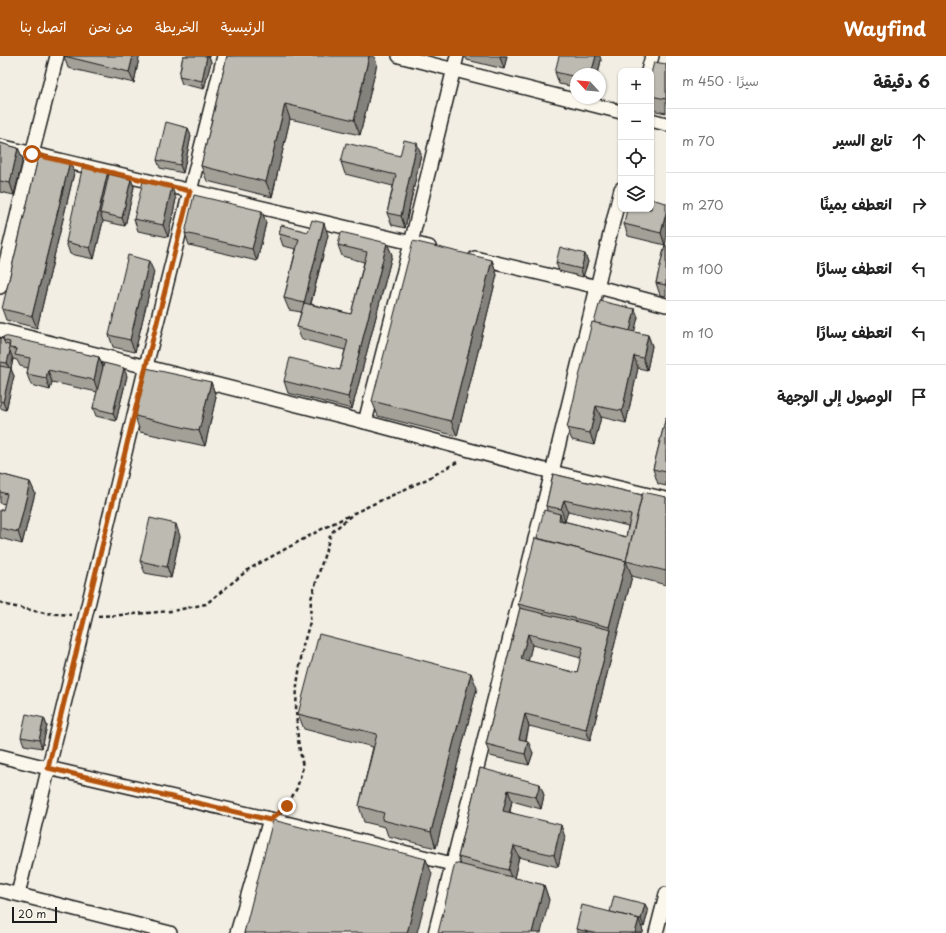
<!DOCTYPE html>
<html lang="ar">
<head>
<meta charset="utf-8">
<style>
	:root { --surface:#fff; --page:#f2f2f2; --text:#222; --muted:#767676; --line:#e0e0e0; --accent:#b45309 }
	body { margin:0; font-family:"Playpen Sans","Playpen Sans Arabic",sans-serif; background:var(--page); color:var(--text); direction:rtl }
	.controls { position:absolute; right:12px; top:12px; display:grid; overflow:hidden; border-radius:8px; box-shadow:0 1px 3px #0004 }
	.controls button { width:36px; height:36px; display:grid; place-items:center; padding:0; border:0; border-bottom:1px solid var(--line); background:var(--surface); color:var(--text); font:20px sans-serif }
	.compass { position:absolute; left:570px; top:12px; width:36px; height:36px; border-radius:50%; background:var(--surface); box-shadow:0 1px 3px #0004; rotate:296deg }
	.scale { position:absolute; left:12px; bottom:10px; width:45px; box-sizing:border-box; padding-left:4px; border:2px solid #1c1c1c; border-top:0; font-size:11px; line-height:14px; white-space:nowrap; color:#1c1c1c; -webkit-text-stroke:3px #fbf7ec; paint-order:stroke }
	.stop { position:absolute; width:12px; height:12px; margin:-9px; border:3px solid #b45309; border-radius:50%; background:#fff }
	.stop.end { background:#b45309; border-color:#fff; box-shadow:0 1px 4px #0008 }
	.list { margin:0; padding:0; list-style:none }
	h2 { display:flex; justify-content:space-between; align-items:center; height:52px; margin:0; padding:0 16px; font-size:17px }
	h2 small { font-size:13px; font-weight:400; color:var(--muted) }
	.list li { display:grid; grid-template-columns:26px 1fr auto; gap:12px; align-items:center; box-sizing:border-box; height:64px; padding:0 16px; border-top:1px solid var(--line) }
	.list b { display:block; font-size:15px; white-space:nowrap }
	.list em { font-size:13px; font-style:normal; color:var(--muted) }
	.icon { flex:none; width:22px; height:22px; fill:none; stroke:currentColor; stroke-width:2; stroke-linecap:round; stroke-linejoin:round }
	.map { position:relative; flex:none; width:666px; height:877px; overflow:hidden; direction:ltr }
	header { display:flex; align-items:center; gap:24px; box-sizing:border-box; height:56px; padding:0 20px; background:var(--accent); color:#fff }
	header strong { font-size:19px }
	nav { display:flex; gap:22px; margin-inline-start:auto; font-size:14px }
	main { display:flex }
	aside { flex:1; background:var(--surface) }
	.map>svg:first-child { display:block }
</style>
</head>
<body>
<header>
<strong>Wayfind</strong>
<nav><a>الرئيسية</a><a>الخريطة</a><a>من نحن</a><a>اتصل بنا</a></nav>
</header>
<main>
<aside>
<h2>6 دقيقة<small>سيرًا · 450 m</small></h2>
<ul class="list">
<li><svg class="icon" aria-label="ahead" viewBox="0 0 24 24"><path d="M12 20V5M6 11l6-6 6 6"/></svg><div><b>تابع السير</b></div><em>70 m</em></li>
<li><svg class="icon" aria-label="right" viewBox="0 0 24 24"><path d="M7 20v-9h11M14 6l5 5-5 5"/></svg><div><b>انعطف يمينًا</b></div><em>270 m</em></li>
<li><svg class="icon" aria-label="left" viewBox="0 0 24 24"><path d="M17 20v-9H6M10 6l-5 5 5 5"/></svg><div><b>انعطف يسارًا</b></div><em>100 m</em></li>
<li><svg class="icon" aria-label="left" viewBox="0 0 24 24"><path d="M17 20v-9H6M10 6l-5 5 5 5"/></svg><div><b>انعطف يسارًا</b></div><em>10 m</em></li>
<li><svg class="icon" aria-label="arrive" viewBox="0 0 24 24"><path d="M6 21V4h12l-3 4 3 4H6"/></svg><div><b>الوصول إلى الوجهة</b></div></li>
</ul>
</aside>
<div class="map">
<svg width="666" height="877" viewBox="0 0 666 877">
	<rect width="100%" height="100%" fill="#f2eee4"/>
	<filter id="ink" filterUnits="userSpaceOnUse"><feTurbulence type="fractalNoise" baseFrequency=".025" numOctaves="2"/><feDisplacementMap in="SourceGraphic" scale="8" xChannelSelector="R" yChannelSelector="G"/><feConvolveMatrix kernelMatrix="1 2 1 2 8 2 1 2 1" color-interpolation-filters="sRGB"/></filter>
	<g filter="url(#ink)">
		<g fill="none" stroke-linecap="round" stroke-linejoin="round">
			<g stroke="#1c1c1c" stroke-width="16">
				<g id="minor">
					<polyline points="399,0 621,56"/>
					<polyline points="648,15 652,0"/>
					<polyline points="651,64 666,68"/>
					<polyline points="0,90 429,191"/>
					<polyline points="475,202 598,231 666,249"/>
					<polyline points="0,231 32,98 57,0"/>
					<polyline points="0,274 365,366 552,416 666,443"/>
					<polyline points="365,366 411,187 457,0"/>
					<polyline points="0,700 48,712 270,763 452,808"/>
					<polyline points="0,834 170,877"/>
					<polyline points="18,838 146,310 224,0"/>
					<polyline points="237,877 270,763"/>
					<polyline points="435,877 552,416 621,133"/>
					<polyline points="656,877 666,838"/>
				</g>
			</g>
			<g stroke="#1c1c1c" stroke-width="2.5" stroke-dasharray="4 3" stroke-linecap="butt">
				<polyline points="0,546 6,549 45,557 71,559"/>
				<polyline points="98,560 121,559 172,555 206,548 249,513 320,474 350,459"/>
				<polyline points="284,753 287,750 297,732 303,711 298,684 296,654 297,629 303,590 310,566 311,543 331,477 354,457 427,423 459,405"/>
			</g>
			<use href="#minor" stroke="#fbf7ec" stroke-width="13"/>
		</g>
		<g fill="#a3a098" stroke="#1c1c1c" fill-rule="evenodd">
			<polygon points="64,0 139,0 139,2 134,27 68,12"/>
			<polygon points="183,0 209,0 211,6 204,33 182,28 179,20"/>
			<polygon points="227,0 377,8 360,79 290,63 272,141 207,125 201,110"/>
			<polygon points="465,0 507,0 504,13 467,4"/>
			<polygon points="601,4 598,18 576,18 576,31 559,28 555,16"/>
			<polygon points="666,8 666,57 651,54 651,18"/>
			<polygon points="188,72 191,80 183,117 160,112 157,104"/>
			<polygon points="0,87 18,92 23,103 14,139 0,136"/>
			<polygon points="421,98 405,172 392,169 387,157 393,130 345,118 341,106"/>
			<polygon points="108,115 109,118 131,123 134,131 125,170 103,165 94,203 70,198 66,186"/>
			<polygon points="74,117 37,272 6,264 2,253"/>
			<polygon points="176,143 168,181 138,175 134,163"/>
			<polygon points="651,143 665,189 666,189 666,240 660,239 656,227 665,189 628,180 624,168"/>
			<polygon points="266,167 257,205 189,189 185,177"/>
			<polygon points="308,176 328,179 311,248 351,258 364,206 342,200 338,189 387,187 392,199 352,353 288,337 284,325 340,314 345,294 301,283 297,271 301,256 289,254 284,242 296,193 283,190 279,178"/>
			<polygon points="585,198 588,206 583,221 559,215 556,207"/>
			<polygon points="492,204 497,219 457,380 378,360 372,345"/>
			<polygon points="154,216 135,296 113,291 109,279"/>
			<polygon points="638,261 634,276 648,279 652,290 647,314 638,312 626,367 601,361 594,389 572,384 567,372 594,267"/>
			<polygon points="0,282 99,301 103,312 127,320 116,365 96,360 93,352 97,336 52,326 50,334 31,329 27,318 28,312 20,310 17,304 13,303 11,313 14,320 6,354 0,352"/>
			<polygon points="211,326 216,341 205,390 140,376 135,360"/>
			<polygon points="666,361 666,430 658,428 653,413"/>
			<polygon points="0,418 30,426 35,437 22,488 0,482 0,454 3,454 5,448 0,447"/>
			<path d="M553,418L642,439L666,441V529L632,520L590,685L529,670L526,685L533,697L529,709L490,700L486,688L520,552L518,548L537,482L547,454L546,450ZM568,455L628,470L626,481L563,465V464L565,465ZM532,589L581,602L577,617L528,605Z"/>
			<polygon points="180,480 171,522 145,517 140,505"/>
			<polygon points="477,632 436,792 388,780 385,771 364,766 359,750 373,691 304,673 298,658"/>
			<polygon points="44,662 47,670 42,692 24,689 21,681"/>
			<polygon points="480,712 544,739 541,753 512,745 510,756 565,781 558,811 519,801 514,822 544,829 549,844 461,809 458,801"/>
			<polygon points="645,848 648,856 644,871 641,870 643,875 643,877 578,877 576,873 611,856"/>
		</g>
		<g fill="#84827c" stroke="#1c1c1c">
			<polygon points="133,0 139,0 139,2 134,27 129,16"/>
			<polygon points="207,0 209,0 211,6 204,33 202,25"/>
			<polygon points="369,0 374,0 377,8 360,79 354,64"/>
			<polygon points="500,0 507,0 504,13 500,1"/>
			<polygon points="596,0 600,0 601,4 598,18 591,18"/>
			<polygon points="285,48 290,63 272,141 266,126"/>
			<polygon points="188,72 191,80 183,117 180,109"/>
			<polygon points="417,87 421,98 405,172 401,160"/>
			<polygon points="18,92 23,103 14,139 10,127"/>
			<polygon points="70,105 74,117 37,272 32,260"/>
			<polygon points="108,115 112,126 100,157 103,165 94,203 90,192"/>
			<polygon points="131,123 134,131 125,170 122,162"/>
			<polygon points="172,131 176,143 168,181 163,169"/>
			<polygon points="262,155 266,167 257,205 252,193"/>
			<polygon points="666,157 666,186 665,189 661,177"/>
			<polygon points="324,167 328,179 308,258 304,247"/>
			<polygon points="387,187 392,199 352,353 348,341"/>
			<polygon points="585,198 588,206 583,221 581,213"/>
			<polygon points="492,204 497,219 457,380 451,365"/>
			<polygon points="149,205 154,216 135,296 130,284"/>
			<polygon points="635,253 638,261 632,286 629,278"/>
			<polygon points="648,279 652,290 647,314 643,302"/>
			<polygon points="10,295 13,303 11,313 14,320 6,354 3,346 10,315 7,307"/>
			<polygon points="634,300 638,312 626,367 622,355"/>
			<polygon points="99,301 103,312 98,336 94,324"/>
			<polygon points="124,312 127,320 116,365 113,357"/>
			<polygon points="48,314 52,326 50,334 46,322"/>
			<polygon points="211,326 216,341 205,390 199,375"/>
			<polygon points="596,350 601,361 594,389 590,377"/>
			<polygon points="30,426 35,437 22,488 18,476"/>
			<polygon points="564,444 568,455 565,465 561,453"/>
			<polygon points="560,458 564,469 559,464"/>
			<polygon points="176,468 180,480 171,522 167,511"/>
			<polygon points="626,505 632,520 590,685 586,673 611,574 609,571"/>
			<polygon points="528,578 532,589 526,615 521,603"/>
			<polygon points="471,617 477,632 436,792 431,776"/>
			<polygon points="525,658 529,670 523,695 519,683"/>
			<polygon points="44,662 47,670 42,692 39,684"/>
			<polygon points="528,685 533,697 529,709 525,698"/>
			<polygon points="540,728 544,739 541,753 536,741"/>
			<polygon points="508,734 512,745 507,766 503,755"/>
			<polygon points="561,769 565,781 558,811 554,799"/>
			<polygon points="514,790 519,801 513,826 508,814"/>
			<polygon points="426,803 432,818 417,877 407,877"/>
			<polygon points="544,829 549,844 541,877 532,877"/>
			<polygon points="645,848 648,856 644,871 641,863"/>
			<polygon points="639,863 643,875 643,877 635,877"/>
		</g>
		<g fill="#bdbab1" stroke="#1c1c1c" fill-rule="evenodd">
			<polygon points="64,0 133,0 129,16"/>
			<polygon points="183,0 207,0 202,25 179,20"/>
			<polygon points="227,0 369,0 354,64 285,48 266,126 201,110"/>
			<polygon points="559,0 596,0 591,18 576,18 576,21 555,16"/>
			<polygon points="654,6 666,8 666,43 651,40 651,18"/>
			<polygon points="166,66 188,72 180,109 157,104"/>
			<polygon points="404,84 417,87 401,160 387,157 396,119 341,106 346,87 400,100"/>
			<polygon points="0,87 18,92 10,127 0,125"/>
			<polygon points="39,98 70,105 32,260 2,253"/>
			<polygon points="83,109 108,115 90,192 66,186"/>
			<polygon points="109,118 131,123 122,162 100,157"/>
			<polygon points="143,125 172,131 163,169 134,163"/>
			<polygon points="194,139 262,155 252,193 185,177"/>
			<polygon points="651,143 666,147 666,157 661,177 624,168 627,153 651,153"/>
			<polygon points="312,164 324,167 304,247 351,258 367,196 338,189 341,176 387,187 348,341 284,325 290,302 340,314 348,284 297,271 304,247 284,242 299,183 279,178 281,169 308,176"/>
			<polygon points="413,185 492,204 451,365 372,345"/>
			<polygon points="665,189 666,189 666,229 656,227"/>
			<polygon points="560,191 585,198 581,213 556,207"/>
			<polygon points="128,199 149,205 130,284 109,279"/>
			<polygon points="600,245 635,253 630,275 594,267"/>
			<polygon points="592,266 648,279 643,302 634,300 622,355 596,350 590,377 567,372"/>
			<polygon points="4,280 99,301 94,324 48,314 46,322 27,318 30,302 15,299 17,293 9,292 10,286 3,284"/>
			<polygon points="0,282 3,283 5,288 9,289 9,292 10,295 7,307 0,306"/>
			<polygon points="104,307 124,312 113,357 93,352"/>
			<polygon points="0,310 11,312 3,346 0,345"/>
			<polygon points="146,312 211,326 199,375 135,360"/>
			<polygon points="666,361 666,416 653,413"/>
			<polygon points="0,418 30,426 18,476 0,472 0,454 3,454 7,438 0,436"/>
			<polygon points="553,418 642,439 626,505 537,482 544,454 560,458 559,464 626,481 631,459 564,444 561,453 546,450"/>
			<polygon points="643,436 666,441 666,515 626,505"/>
			<polygon points="150,462 176,468 167,511 140,505"/>
			<polygon points="535,482 626,505 609,571 518,548"/>
			<path d="M520,552L611,574L586,673L525,658L519,683L528,685L525,698L486,688ZM528,578L583,591L577,617L521,603Z"/>
			<polygon points="319,578 471,617 431,776 382,764 384,757 359,750 377,678 298,658"/>
			<polygon points="26,658 44,662 39,684 21,681"/>
			<polygon points="480,712 540,728 536,741 508,734 503,755 561,769 554,799 514,790 508,814 458,801"/>
			<polygon points="273,764 426,803 407,877 244,877"/>
			<polygon points="455,807 544,829 532,877 438,877"/>
			<polygon points="614,840 645,848 641,863 610,856"/>
			<polygon points="582,849 639,863 635,877 593,877 576,873"/>
		</g>
	</g>
	<g fill="none" stroke-linecap="round" stroke-linejoin="round" filter="url(#ink)">
		<polyline stroke="#b45309" stroke-width="5" points="32,98 190,135 146,310 48,712 270,764 287,750"/>
	</g>
</svg>
<div class="controls">
<button>+</button>
<button>−</button>
<button><svg class="icon" aria-label="locate" viewBox="0 0 24 24"><circle cx="12" cy="12" r="6"/><path d="M12 2v4M12 18v4M2 12h4M18 12h4"/></svg></button>
<button><svg class="icon" aria-label="layers" viewBox="0 0 24 24"><path d="M12 4l9 5-9 5-9-5zM3 14l9 5 9-5"/></svg></button>
</div>
<svg class="compass" viewBox="-18 -18 36 36"><path d="M0-13l5 13h-10z" fill="#e53935"/><path d="M0 13l5-13h-10z" fill="#767676"/></svg>
<div class="scale">20 m</div>
<div class="stop" style="left:32px;top:98px"></div>
<div class="stop end" style="left:287px;top:750px"></div>
</div>
</main>
</body>
</html>
